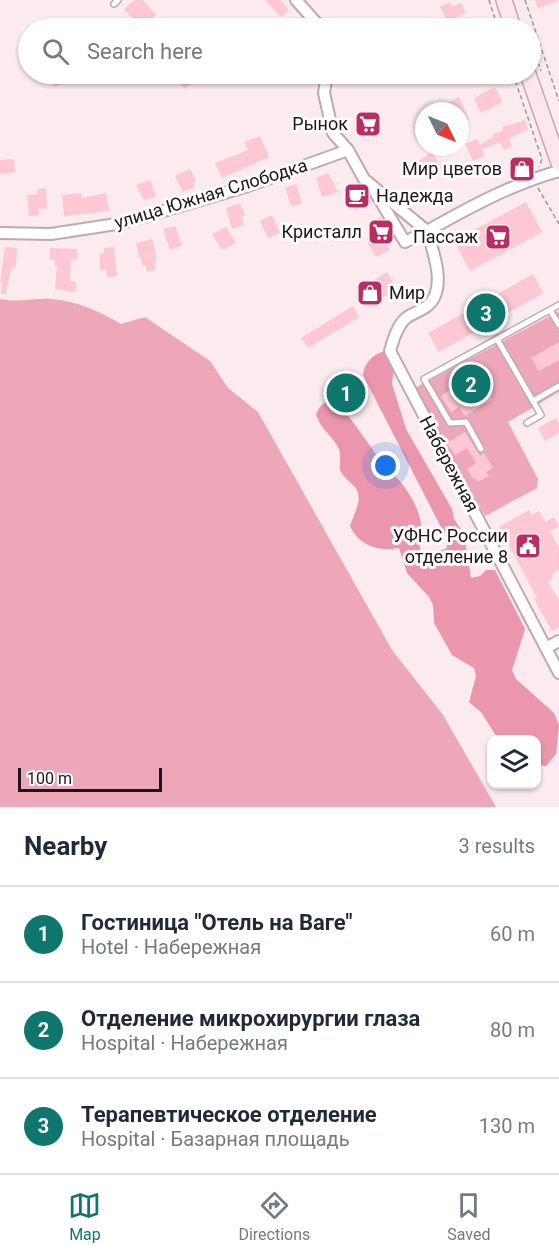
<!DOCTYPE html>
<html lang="en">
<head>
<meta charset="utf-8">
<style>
	:root { --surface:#fff; --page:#f6f6f7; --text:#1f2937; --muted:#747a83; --line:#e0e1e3; --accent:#0f766e }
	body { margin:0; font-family:Roboto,sans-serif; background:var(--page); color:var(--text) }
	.controls { position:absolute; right:18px; bottom:18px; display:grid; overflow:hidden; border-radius:12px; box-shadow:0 2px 4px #0004 }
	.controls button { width:54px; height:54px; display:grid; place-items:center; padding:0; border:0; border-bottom:2px solid var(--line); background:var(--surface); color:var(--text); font:30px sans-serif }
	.compass { position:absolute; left:415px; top:102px; width:54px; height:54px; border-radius:50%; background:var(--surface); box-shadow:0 2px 4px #0004; rotate:133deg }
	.scale { position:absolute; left:18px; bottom:15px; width:144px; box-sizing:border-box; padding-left:6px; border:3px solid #1c1618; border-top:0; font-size:16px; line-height:21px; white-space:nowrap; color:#1c1618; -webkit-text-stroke:4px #fffbfc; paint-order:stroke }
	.you { position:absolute; left:386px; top:466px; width:21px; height:21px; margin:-15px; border:4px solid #fff; border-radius:50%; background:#1a73e8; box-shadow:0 0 0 9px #1a73e833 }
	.badge { display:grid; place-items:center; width:39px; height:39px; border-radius:50%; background:var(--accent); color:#fff; font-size:20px; font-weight:700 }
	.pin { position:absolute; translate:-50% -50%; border:3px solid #fff; box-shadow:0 2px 6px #0006 }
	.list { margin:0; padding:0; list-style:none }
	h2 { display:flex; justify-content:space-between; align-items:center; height:78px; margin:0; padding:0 24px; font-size:26px }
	h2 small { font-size:20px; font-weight:400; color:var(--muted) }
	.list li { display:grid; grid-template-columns:39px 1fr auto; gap:18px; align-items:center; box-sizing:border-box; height:96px; padding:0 24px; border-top:2px solid var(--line) }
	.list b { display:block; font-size:22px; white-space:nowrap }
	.list p { margin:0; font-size:20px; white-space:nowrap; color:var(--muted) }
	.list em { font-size:20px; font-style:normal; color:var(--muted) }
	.icon { flex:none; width:33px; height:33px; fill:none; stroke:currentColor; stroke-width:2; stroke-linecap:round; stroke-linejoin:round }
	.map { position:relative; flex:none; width:559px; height:807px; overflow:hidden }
	.search { position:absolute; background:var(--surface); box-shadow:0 2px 4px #0004; left:18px; right:18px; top:18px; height:66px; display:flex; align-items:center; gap:15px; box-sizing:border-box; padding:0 21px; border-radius:33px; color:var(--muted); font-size:22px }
	.sheet { height:366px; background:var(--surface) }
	nav { display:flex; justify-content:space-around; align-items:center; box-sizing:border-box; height:84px; border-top:2px solid var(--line); background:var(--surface); font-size:16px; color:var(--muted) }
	nav a { display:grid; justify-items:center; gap:3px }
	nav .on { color:var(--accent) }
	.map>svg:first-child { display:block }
</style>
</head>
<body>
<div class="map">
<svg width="559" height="807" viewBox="0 0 559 807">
	<rect width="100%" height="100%" fill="#fbeaee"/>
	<g fill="#eea7b8">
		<path d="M0,299C20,303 33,298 51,299C77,301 99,311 121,324L145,317L210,361L228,388L258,412L392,650L443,715L496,807H0Z"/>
		<polygon points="559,311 559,392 508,422 538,479 537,488 485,516 415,388"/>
	</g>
	<path fill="#eb96ac" d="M385,351L391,358L394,367L392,384L406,429L452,509L454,519L464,534L471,578L480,576L486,570H495L525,629L512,670L516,679L554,713L559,725L556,754L546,766L537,765L536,740L498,739L481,712L469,702L476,676L474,668L452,655L434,623L433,605L429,597L407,573L399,548C379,552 358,545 350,526C354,513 365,497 354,486C350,482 344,477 341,472C338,465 342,457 339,449C333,436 320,429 316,414C321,404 325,400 337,400L386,468C402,480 418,503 421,524C422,534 417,541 421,551L429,555L447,548L446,537L363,375C364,363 373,354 385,351Z"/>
	<g fill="#fdc7d3">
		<polygon points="135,0 143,0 156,15 141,28 124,9"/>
		<polygon points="265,0 280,0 289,10 281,17"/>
		<polygon points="535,0 558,0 558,1 538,8"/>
		<polygon points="450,2 452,7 461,3 466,13 447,21 440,7"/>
		<polygon points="58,74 62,84 54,87 50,77"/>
		<polygon points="172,74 193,74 198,80 184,89"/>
		<polygon points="495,87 502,102 481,113 474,98"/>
		<polygon points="459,97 469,119 460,124 460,111 433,111"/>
		<polygon points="525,120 528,129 508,139 512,146 504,150 500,142 482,149 485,156 473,161 465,144 477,139 480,145 493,137 492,135 503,130 502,127"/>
		<polygon points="260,136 269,157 222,178 215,163 248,150 244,142"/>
		<polygon points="432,152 442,168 431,176 428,171 425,174 417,162"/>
		<polygon points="14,159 15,172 0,174 0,160"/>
		<polygon points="529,159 534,170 514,179 509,168"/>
		<polygon points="190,169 196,181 193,183 195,187 183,192 175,176"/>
		<polygon points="328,173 338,192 322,197 316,178"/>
		<polygon points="150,180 156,196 144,200 136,185"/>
		<polygon points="296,184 302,203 291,206 285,188"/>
		<polygon points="361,186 368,192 372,202 356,211 347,194"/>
		<polygon points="46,188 47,208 38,209 39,215 29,216 27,195 38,194 37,189"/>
		<polygon points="81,193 82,198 106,193 109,211 64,216 62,195"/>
		<polygon points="526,202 542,232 470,271 454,241"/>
		<polygon points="240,203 245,215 241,217 244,224 232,229 226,208"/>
		<polygon points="272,215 280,233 268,238 260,221"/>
		<polygon points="381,217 395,240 386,245 390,249 376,257 368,244 368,226"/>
		<polygon points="175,226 182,245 170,250 163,229"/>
		<polygon points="226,227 236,243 222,250 212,234"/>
		<polygon points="152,239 156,255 156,263 154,263 156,269 147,272 146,266 143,266 141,258 139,258 136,243"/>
		<polygon points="5,247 17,248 16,267 12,267 5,294 1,294 2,282 0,282"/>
		<polygon points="114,247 117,276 107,277 106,269 100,270 100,254 104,253 104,248"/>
		<polygon points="50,248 77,249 77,260 71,259 70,281 76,282 75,292 55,289 57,267 55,267 55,260 50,260"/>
		<polygon points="387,272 397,289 373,303 363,287"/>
		<polygon points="533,274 543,293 439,352 428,333"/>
		<polygon points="353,306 359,317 308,348 301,338"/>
		<polygon points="559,342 559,360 539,371 531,358"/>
		<polygon points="476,373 492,399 465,416 459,407 451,412 441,396"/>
		<polygon points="347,376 361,399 346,409 331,387"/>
		<polygon points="556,418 559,424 559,433 545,441 538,428"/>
		<polygon points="465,432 480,456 484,453 493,468 486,472 489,476 478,482 475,478 473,479 467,469 476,463 467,448 455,455 447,443"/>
		<polygon points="529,510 532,515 539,511 545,522 554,517 559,526 550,531 559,548 559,570 551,574 553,578 548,581 559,600 559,627 552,631 534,599 537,598 499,527"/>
	</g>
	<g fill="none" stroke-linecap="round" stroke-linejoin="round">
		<g stroke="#bcacb0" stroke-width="8">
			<g id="service">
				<polyline points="114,4 118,0"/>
				<polyline points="550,310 559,325"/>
				<polyline points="497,339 541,415 527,423"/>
				<polyline points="533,401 559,386"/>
				<polyline points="481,449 466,422 450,423 424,379 559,305"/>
			</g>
		</g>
		<g stroke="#bcacb0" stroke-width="14">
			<g id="minor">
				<polyline points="296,0 321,28"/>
				<polyline points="327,74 324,93 333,133 348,150"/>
				<path d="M375,192L405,242L427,231C433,251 448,290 427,306C421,311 413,313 406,318C397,326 393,340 390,351L559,673"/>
				<path d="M0,233L51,234L123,223L248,186L348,150L364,179L427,231C470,207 512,184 559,171"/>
				<polyline points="546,648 559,641"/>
			</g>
		</g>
		<g stroke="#bcacb0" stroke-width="18">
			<g id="secondary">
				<polyline points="504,0 513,28"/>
				<polyline points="528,74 559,163"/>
			</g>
		</g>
		<g stroke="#a19498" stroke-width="1.5" stroke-dasharray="4.5 3" stroke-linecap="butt">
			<polyline points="489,0 498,28"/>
			<polyline points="525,0 559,101"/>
			<polyline points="530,41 541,71"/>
			<polyline points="513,74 542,159 539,167"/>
			<polyline points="538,188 559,224"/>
		</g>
		<use href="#service" stroke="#fff" stroke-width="5"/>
		<use href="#minor" stroke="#fff" stroke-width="10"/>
		<use href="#secondary" stroke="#fee6ec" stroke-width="15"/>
	</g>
	<defs>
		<g id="supermarket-square" transform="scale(1.35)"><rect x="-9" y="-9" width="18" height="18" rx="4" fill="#ba2d62" stroke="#fffbfc"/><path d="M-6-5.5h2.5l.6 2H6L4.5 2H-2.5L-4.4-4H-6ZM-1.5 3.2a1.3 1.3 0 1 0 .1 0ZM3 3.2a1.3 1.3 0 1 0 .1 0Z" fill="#fff"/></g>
		<g id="shop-square" transform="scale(1.35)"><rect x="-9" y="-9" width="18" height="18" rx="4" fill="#ba2d62" stroke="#fffbfc"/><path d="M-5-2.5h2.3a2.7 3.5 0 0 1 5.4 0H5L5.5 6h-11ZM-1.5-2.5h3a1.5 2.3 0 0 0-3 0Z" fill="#fff"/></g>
		<g id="cafe-square" transform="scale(1.35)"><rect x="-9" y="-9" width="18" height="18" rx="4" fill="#ba2d62" stroke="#fffbfc"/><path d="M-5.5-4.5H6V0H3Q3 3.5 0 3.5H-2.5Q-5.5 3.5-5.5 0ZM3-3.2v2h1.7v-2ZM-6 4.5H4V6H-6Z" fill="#fff"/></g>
		<g id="civic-square" transform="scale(1.35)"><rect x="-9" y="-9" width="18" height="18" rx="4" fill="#ba2d62" stroke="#fffbfc"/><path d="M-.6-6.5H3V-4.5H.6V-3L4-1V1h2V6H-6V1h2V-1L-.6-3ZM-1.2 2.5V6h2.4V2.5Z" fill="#fff"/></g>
	</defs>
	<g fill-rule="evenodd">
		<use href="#supermarket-square" x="368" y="124"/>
		<use href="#shop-square" x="522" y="169"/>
		<use href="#cafe-square" x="357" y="196"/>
		<use href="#supermarket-square" x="381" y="232"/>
		<use href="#supermarket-square" x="498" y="237"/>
		<use href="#shop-square" x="370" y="293"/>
		<use href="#civic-square" x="528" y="546"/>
	</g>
	<g text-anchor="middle" stroke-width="6" stroke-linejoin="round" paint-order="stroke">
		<g font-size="18" fill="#1c1618" stroke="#fffbfc" text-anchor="end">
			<text x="348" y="130">Рынок</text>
			<text x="502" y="175">Мир цветов</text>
			<text x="376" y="202" text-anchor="start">Надежда</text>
			<text x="362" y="238">Кристалл</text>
			<text x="478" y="243">Пассаж</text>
			<text x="389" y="299" text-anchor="start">Мир</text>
			<text x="508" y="542">УФНС России<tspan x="508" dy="21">отделение 8</tspan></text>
		</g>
		<g font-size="18" fill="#1c1618" stroke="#fffbfc">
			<text transform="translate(211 194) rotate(-17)" y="6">улица Южная Слободка</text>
			<text transform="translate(449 464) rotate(62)" y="6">Набережная</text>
		</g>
	</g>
</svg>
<div class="controls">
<button><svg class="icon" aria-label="layers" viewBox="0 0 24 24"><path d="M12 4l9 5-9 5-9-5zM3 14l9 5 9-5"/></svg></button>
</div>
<svg class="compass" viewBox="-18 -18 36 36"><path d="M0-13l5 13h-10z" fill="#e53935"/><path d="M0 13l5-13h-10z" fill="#747a83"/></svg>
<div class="scale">100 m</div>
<div class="you"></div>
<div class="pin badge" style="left:346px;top:393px">1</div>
<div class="pin badge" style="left:471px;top:384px">2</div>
<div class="pin badge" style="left:486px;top:313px">3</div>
<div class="search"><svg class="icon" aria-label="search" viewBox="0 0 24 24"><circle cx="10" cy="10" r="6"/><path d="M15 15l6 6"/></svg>Search here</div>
</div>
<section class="sheet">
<h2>Nearby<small>3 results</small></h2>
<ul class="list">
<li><span class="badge">1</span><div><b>Гостиница &quot;Отель на Ваге&quot;</b><p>Hotel · Набережная</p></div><em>60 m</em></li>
<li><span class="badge">2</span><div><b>Отделение микрохирургии глаза</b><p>Hospital · Набережная</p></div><em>80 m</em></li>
<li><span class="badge">3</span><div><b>Терапевтическое отделение</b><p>Hospital · Базарная площадь</p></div><em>130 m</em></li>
</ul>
</section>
<nav>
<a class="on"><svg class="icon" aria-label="map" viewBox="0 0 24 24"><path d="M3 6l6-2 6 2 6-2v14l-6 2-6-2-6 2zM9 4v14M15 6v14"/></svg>Map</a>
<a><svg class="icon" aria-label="directions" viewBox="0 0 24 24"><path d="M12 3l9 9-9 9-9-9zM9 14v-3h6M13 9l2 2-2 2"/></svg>Directions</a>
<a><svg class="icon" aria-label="saved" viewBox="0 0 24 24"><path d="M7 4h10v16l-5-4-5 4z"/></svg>Saved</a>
</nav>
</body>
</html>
